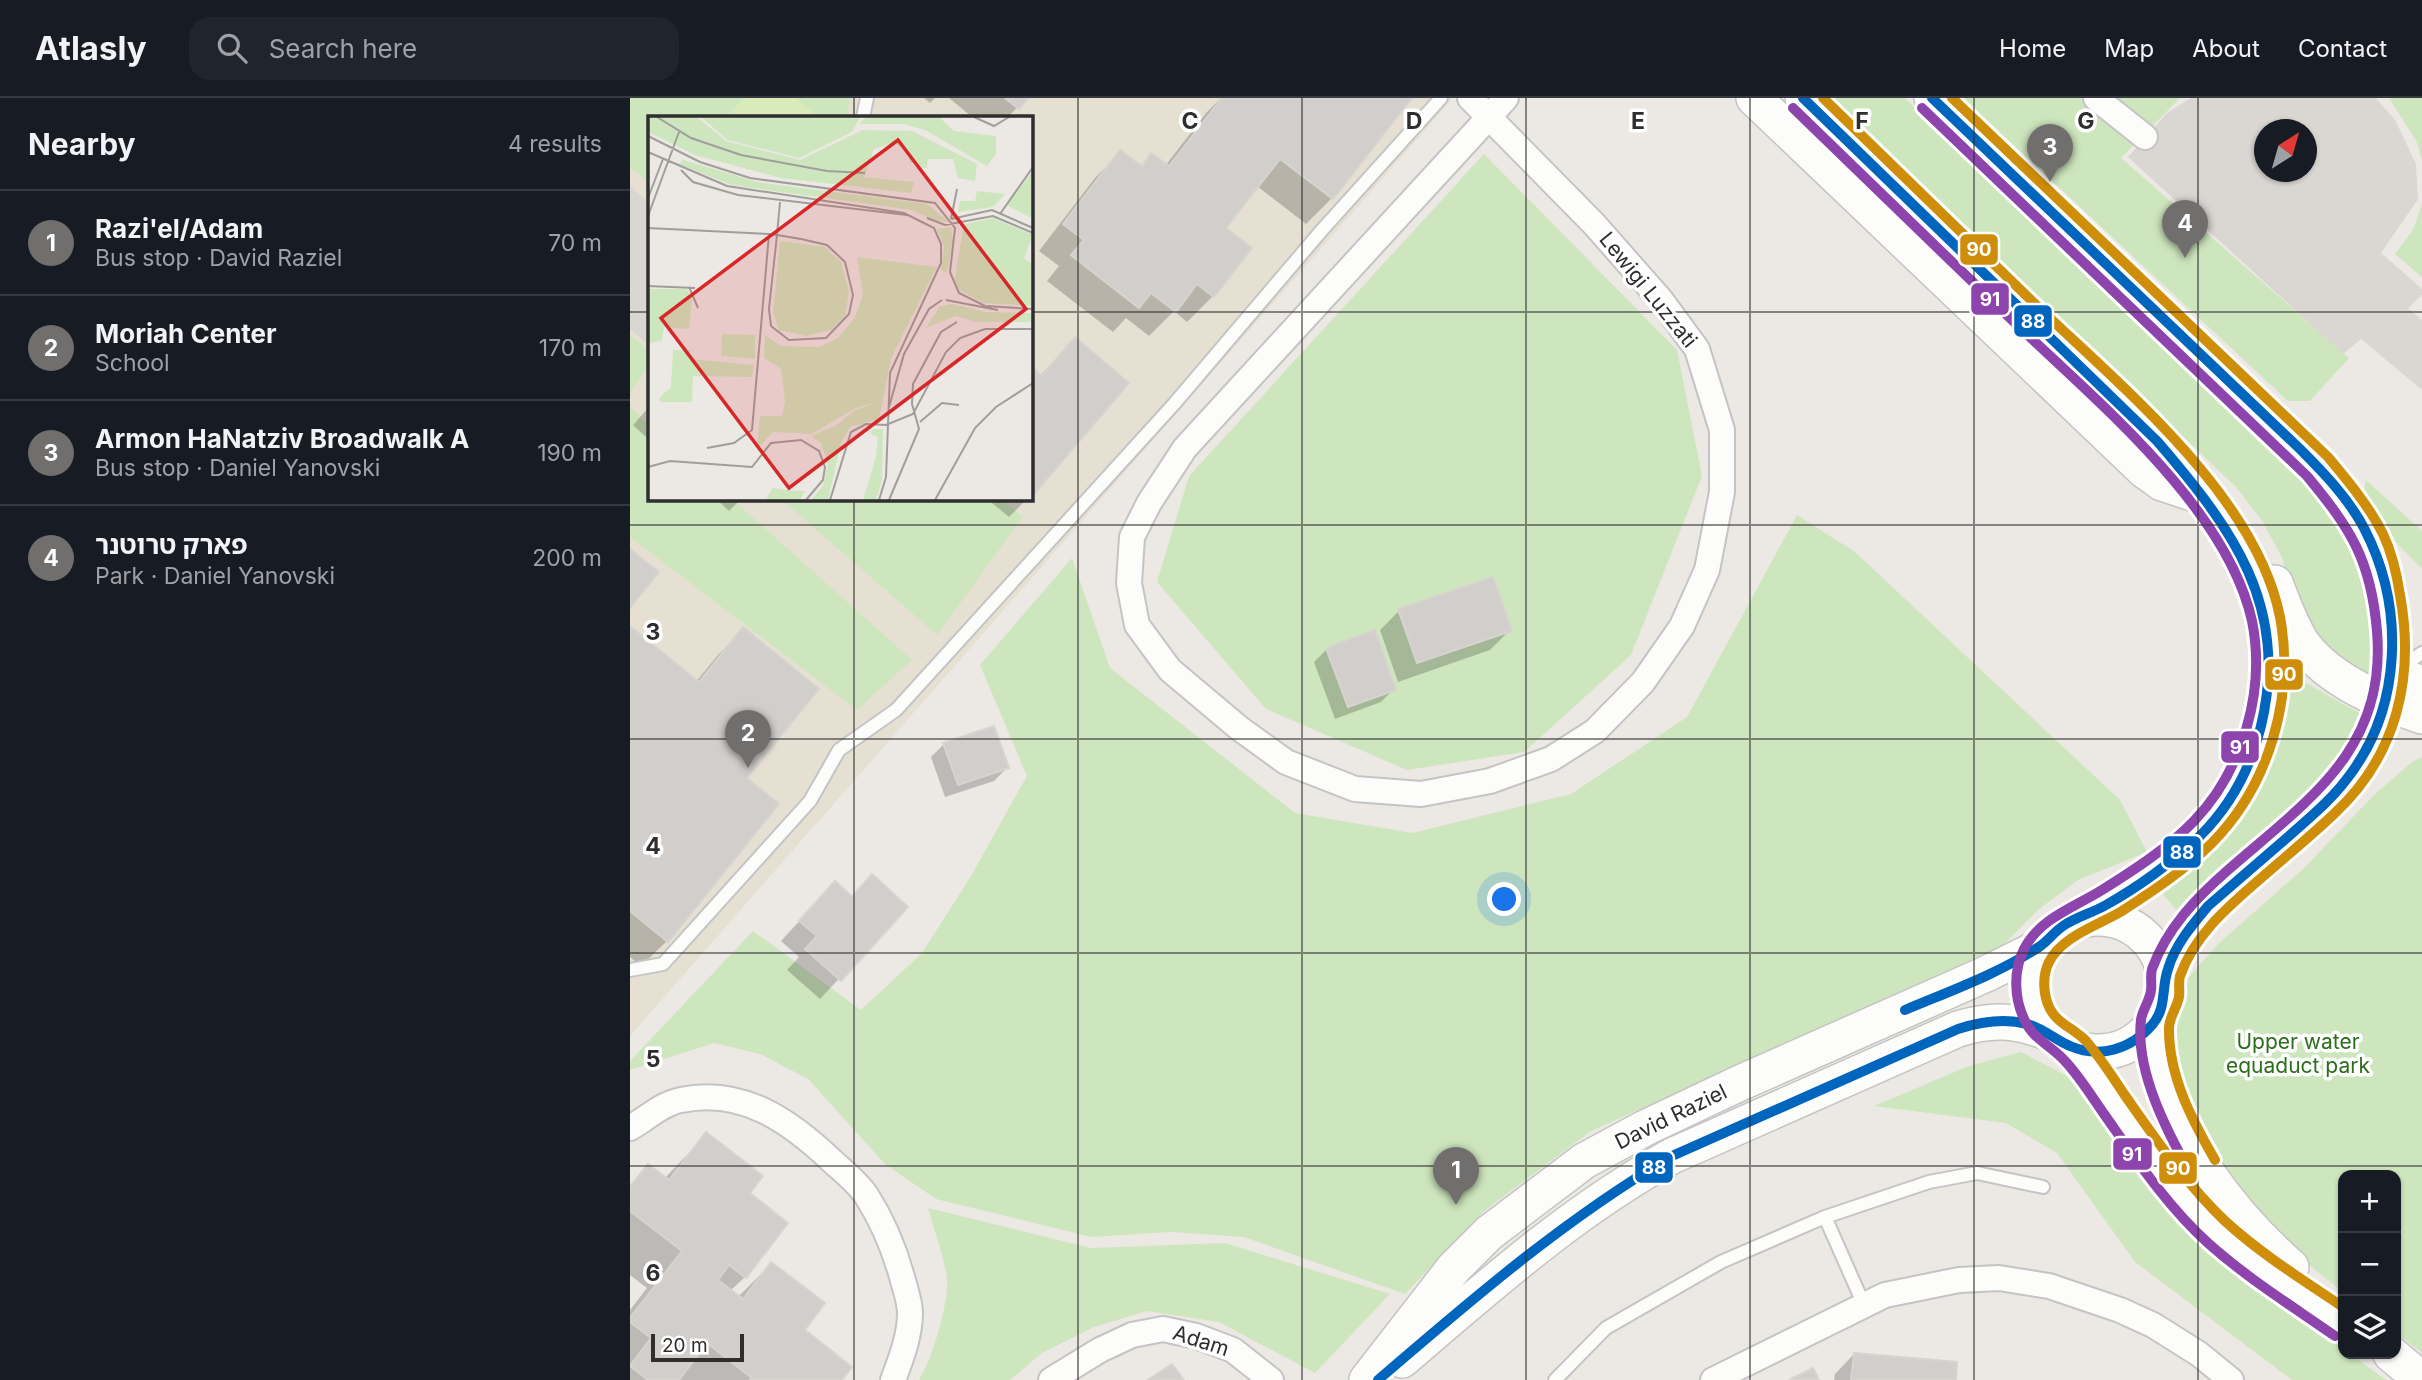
<!DOCTYPE html>
<html lang="en">
<head>
<meta charset="utf-8">
<style>
	:root { --surface:#171b24; --page:#20242c; --text:#f1f3f6; --muted:#9ea1a6; --line:#363941; --accent:#706f6e }
	body { margin:0; font-family:Inter,"Noto Sans Hebrew",sans-serif; background:var(--page); color:var(--text) }
	.controls { position:absolute; right:21px; bottom:21px; display:grid; overflow:hidden; border-radius:14px; box-shadow:0 2px 5px #0004 }
	.controls button { width:63px; height:63px; display:grid; place-items:center; padding:0; border:0; border-bottom:2px solid var(--line); background:var(--surface); color:var(--text); font:35px sans-serif }
	.compass { position:absolute; left:1624px; top:21px; width:63px; height:63px; border-radius:50%; background:var(--surface); box-shadow:0 2px 5px #0004; rotate:37deg }
	.scale { position:absolute; left:21px; bottom:18px; width:93px; box-sizing:border-box; padding-left:7px; border:4px solid #2e2e2e; border-top:0; font-size:19px; line-height:24px; white-space:nowrap; color:#2e2e2e; -webkit-text-stroke:5px #fff; paint-order:stroke }
	.you { position:absolute; left:875px; top:802px; width:24px; height:24px; margin:-18px; border:5px solid #fff; border-radius:50%; background:#1a73e8; box-shadow:0 0 0 10px #1a73e833 }
	.badge { display:grid; place-items:center; width:46px; height:46px; border-radius:50%; background:var(--accent); color:#fff; font-size:23px; font-weight:700 }
	.pin { position:absolute; translate:-50% -58px; filter:drop-shadow(0 2px 4px #0008) }
	.pin::after { content:''; position:absolute; top:37px; width:24px; height:21px; background:inherit; clip-path:polygon(0 0,100% 0,50% 100%) }
	.list { margin:0; padding:0; list-style:none }
	h2 { display:flex; justify-content:space-between; align-items:center; height:91px; margin:0; padding:0 28px; font-size:30px }
	h2 small { font-size:23px; font-weight:400; color:var(--muted) }
	.list li { display:grid; grid-template-columns:46px 1fr auto; gap:21px; align-items:center; box-sizing:border-box; height:105px; padding:0 28px; border-top:2px solid var(--line) }
	.list b { display:block; font-size:26px; white-space:nowrap }
	.list p { margin:0; font-size:23px; white-space:nowrap; color:var(--muted) }
	.list em { font-size:23px; font-style:normal; color:var(--muted) }
	.icon { flex:none; width:38px; height:38px; fill:none; stroke:currentColor; stroke-width:2; stroke-linecap:round; stroke-linejoin:round }
	.map { position:relative; flex:none; width:1792px; height:1282px; overflow:hidden }
	header { display:flex; align-items:center; gap:42px; box-sizing:border-box; height:98px; padding:0 35px; background:var(--surface); border-bottom:2px solid var(--line) }
	header strong { font-size:33px }
	nav { display:flex; gap:38px; margin-inline-start:auto; font-size:24px }
	.search { width:490px; height:63px; background:var(--page); display:flex; align-items:center; gap:18px; box-sizing:border-box; padding:0 24px; border-radius:21px; color:var(--muted); font-size:26px }
	main { display:flex }
	aside { flex:1; background:var(--surface) }
	.map>svg:first-child { display:block }
</style>
</head>
<body>
<header>
<strong>Atlasly</strong>
<div class="search"><svg class="icon" aria-label="search" viewBox="0 0 24 24"><circle cx="10" cy="10" r="6"/><path d="M15 15l6 6"/></svg>Search here</div>
<nav><a>Home</a><a>Map</a><a>About</a><a>Contact</a></nav>
</header>
<main>
<aside>
<h2>Nearby<small>4 results</small></h2>
<ul class="list">
<li><span class="badge">1</span><div><b>Razi'el/Adam</b><p>Bus stop · David Raziel</p></div><em>70 m</em></li>
<li><span class="badge">2</span><div><b>Moriah Center</b><p>School</p></div><em>170 m</em></li>
<li><span class="badge">3</span><div><b>Armon HaNatziv Broadwalk A</b><p>Bus stop · Daniel Yanovski</p></div><em>190 m</em></li>
<li><span class="badge">4</span><div><b>פארק טרוטנר</b><p>Park · Daniel Yanovski</p></div><em>200 m</em></li>
</ul>
</aside>
<div class="map">
<svg width="1792" height="1282" viewBox="0 0 1792 1282">
	<rect width="100%" height="100%" fill="#ece8e4"/>
	<path fill="#e6e0d3" fill-rule="evenodd" d="M0,0H823L0,938ZM19,19H401V401H19Z"/>
	<g fill="#cee6be">
		<polygon points="0,0 221,0 216,19 19,19 19,85 0,69"/>
		<path d="M1198,0H1275L1661,366C1683,391 1710,417 1723,447C1735,474 1747,523 1744,553C1743,561 1740,570 1738,579L1688,547L1666,501L1652,460L1633,424L1606,389Z"/>
		<polygon points="1333,0 1550,0 1491,60 1719,260 1680,303 1658,303"/>
		<polygon points="1759,0 1792,0 1792,63 1787,44"/>
		<polygon points="854,56 1047,252 1072,378 1001,557 894,654 777,672 636,611 527,484 559,378"/>
		<polygon points="1792,106 1792,179 1765,156 1783,132"/>
		<polygon points="0,237 19,252 19,265 0,296"/>
		<polygon points="0,309 19,327 19,401 102,401 282,562 227,612 0,439"/>
		<polygon points="1736,382 1792,433 1792,471 1759,437 1734,394"/>
		<polygon points="151,401 370,401 393,419 307,537"/>
		<polygon points="1167,417 1225,454 1490,702 1517,754 1448,782 1409,811 1372,848 961,1033 854,1113 775,1196 614,1139 541,1134 461,1139 306,1101 255,1066 178,981 130,956 84,945 0,972 0,963 123,833 231,912 292,855 341,778 397,678 350,567 442,460 480,570 665,715 782,735 941,696 1057,619"/>
		<polygon points="1653,572 1731,616 1722,642 1708,666 1686,695 1550,816 1525,787 1541,776"/>
		<polygon points="1792,659 1792,1255 1766,1235 1766,1077 1713,1077 1713,1194 1684,1171 1611,1095 1558,1019 1542,945 1545,907 1559,879 1588,846 1674,770 1745,696 1782,664"/>
		<polygon points="1391,954 1454,987 1588,1150 1654,1208 1713,1251 1713,1256 1720,1256 1756,1282 1662,1282 1505,1164 1427,1055 1376,1025 1244,1008 1339,968"/>
		<path d="M298,1110L461,1150L595,1145L760,1196L685,1275L589,1224L517,1213L464,1229L412,1255L380,1282H289C302,1261 318,1208 317,1184C317,1166 303,1129 298,1110Z"/>
	</g>
	<polygon fill="#d9eabb" points="113,0 166,0 189,19 96,19"/>
	<g fill="#dad6d2" fill-rule="evenodd">
		<path d="M1561,0H1746L1765,22L1786,66L1788,101L1751,155L1792,191V197L1778,210L1792,222V292L1731,241L1713,256L1498,59L1537,15ZM1634,32H1676V74H1634Z"/>
		<polygon points="0,88 19,105 19,247 0,231"/>
	</g>
	<g fill="#0003">
		<polygon points="294,0 305,0 300,5"/>
		<polygon points="319,0 396,0 378,19 342,19"/>
		<polygon points="591,0 779,0 702,100 676,126 627,88 594,131 619,151 583,198 557,224 544,213 519,238 496,220 483,234 417,183 429,168 409,153 465,80 491,54 510,69 521,57 535,68 577,14"/>
		<polygon points="445,241 404,394 401,397 401,270 410,278"/>
		<polygon points="19,309 19,342 3,327"/>
		<polygon points="86,401 111,401 99,413"/>
		<polygon points="357,401 397,401 379,419"/>
		<polygon points="769,513 880,532 860,552 768,584 750,532"/>
		<polygon points="0,530 66,584 88,557 113,532 115,681 37,843 11,868 0,859"/>
		<polygon points="697,551 764,591 751,604 705,621 684,564"/>
		<polygon points="314,646 377,670 364,683 315,699 301,659"/>
		<polygon points="242,779 276,809 190,901 157,872 169,859 151,843 186,805 221,800"/>
		<polygon points="76,1037 118,1096 115,1179 100,1193 108,1199 141,1166 172,1232 210,1282 0,1282 0,1212 17,1190 0,1177 0,1087 18,1068 34,1081"/>
		<polygon points="1224,1256 1324,1282 1204,1282 1205,1276"/>
	</g>
	<g fill="#d1cecb" stroke="#d7d4d0" stroke-width="2">
		<polygon points="375,0 398,0 389,11"/>
		<polygon points="592,0 782,0 703,101 650,61 596,130 622,150 584,199 567,186 546,214 521,195 509,210 441,157 454,142 433,126 490,52 512,68 521,55 539,68"/>
		<polygon points="445,239 499,285 405,395 401,391 401,268 412,278"/>
		<polygon points="0,451 29,474 0,510"/>
		<polygon points="863,479 882,533 787,565 768,511"/>
		<polygon points="0,528 69,584 113,529 189,591 117,680 149,706 38,844 0,813"/>
		<polygon points="745,532 766,592 718,609 696,550"/>
		<polygon points="364,628 379,670 328,687 313,645"/>
		<polygon points="242,776 278,809 211,883 175,851 187,838 169,823 205,783 222,799"/>
		<polygon points="76,1034 133,1078 120,1095 158,1125 116,1180 99,1167 88,1182 113,1201 141,1164 195,1205 175,1232 222,1269 212,1282 120,1282 122,1280 77,1245 49,1282 18,1282 0,1268 21,1240 0,1224 0,1220 52,1153 0,1113 0,1089 18,1066 39,1082"/>
		<polygon points="1224,1255 1327,1264 1326,1282 1221,1282"/>
		<polygon points="542,1266 554,1282 518,1282"/>
		<polygon points="1183,1270 1189,1282 1159,1282"/>
	</g>
	<g fill="none" stroke-linecap="round" stroke-linejoin="round">
		<g stroke="#c5c4c5" stroke-width="16">
			<g id="lane">
				<polyline points="233,19 237,0"/>
				<polyline points="1768,571 1792,555"/>
				<polyline points="0,872 33,866 180,703 209,652 266,612 544,306 692,132 811,0"/>
				<polyline points="1195,1119 1234,1207"/>
				<polyline points="925,1282 976,1230 1091,1164 1195,1119 1299,1084 1347,1075 1413,1089"/>
			</g>
		</g>
		<g stroke="#c5c4c5" stroke-width="28">
			<g id="street">
				<polyline points="840,0 964,126 1031,202 1067,251 1092,332 1092,394 1077,472 1052,528 1013,584 965,633 921,661 860,683 791,696 725,691 656,664 609,630 540,572 507,527 499,485 502,439 519,405 555,350 859,19 876,0"/>
				<polyline points="1466,0 1515,39"/>
				<path d="M0,1030C16,1021 33,1005 51,1002C112,989 160,1023 202,1063C213,1073 227,1084 236,1097C252,1122 264,1150 272,1179C275,1190 280,1204 280,1215C280,1238 271,1261 263,1282"/>
				<polyline points="421,1282 470,1252 502,1237 533,1231 566,1238 603,1252 641,1282"/>
				<polyline points="1083,1282 1255,1197 1329,1182 1369,1180 1419,1188 1490,1212 1523,1227 1569,1256 1601,1282"/>
			</g>
		</g>
		<g stroke="#c5c4c5" stroke-width="38">
			<g id="secondary">
				<polyline points="1124,0 1514,372 1532,385 1571,398"/>
				<path d="M1173,0L1527,343C1566,387 1608,435 1628,491C1656,570 1635,661 1582,725C1552,760 1491,798 1450,821"/>
				<path d="M1302,0L1687,368C1706,391 1727,415 1740,442C1747,457 1751,476 1755,492C1770,560 1762,629 1716,683C1700,702 1680,718 1662,734C1634,759 1606,784 1578,808L1553,840L1535,877"/>
				<path d="M1645,485C1653,505 1660,526 1672,545C1698,582 1751,604 1792,618"/>
				<polyline points="1762,575 1792,586"/>
				<circle cx="1468" cy="887" r="67"/>
				<path d="M1525,924C1525,935 1525,946 1527,957C1536,1034 1604,1119 1661,1169"/>
				<polyline points="1441,949 1488,1010 1523,1062 1565,1112 1608,1153 1713,1226"/>
				<polyline points="1761,1256 1792,1282"/>
				<path d="M772,1262C860,1187 941,1114 1042,1058L1328,931C1363,920 1387,922 1422,936"/>
				<polyline points="737,1282 824,1170 859,1135 954,1063 1015,1030 1110,985 1356,876 1412,848"/>
			</g>
		</g>
		<use href="#lane" stroke="#fcfcfb" stroke-width="12"/>
		<use href="#street" stroke="#fcfcfb" stroke-width="24"/>
		<use href="#secondary" stroke="#fcfcfb" stroke-width="35"/>
		<g stroke="#fff" stroke-width="16">
			<g id="bus-1">
				<path d="M1173,0L1527,343C1602,430 1660,508 1631,628C1621,669 1600,708 1570,738C1542,764 1510,788 1476,807C1462,815 1446,819 1433,828C1424,834 1418,843 1409,849C1368,876 1320,893 1275,912"/>
				<path d="M748,1282C842,1201 935,1121 1042,1058L1328,931C1350,924 1374,920 1397,926C1413,930 1425,942 1440,948C1470,961 1501,951 1522,927C1537,910 1531,891 1538,871C1545,847 1562,827 1578,808C1605,785 1632,761 1659,738C1679,720 1700,703 1716,682C1773,610 1775,509 1734,430C1718,400 1694,375 1670,351L1302,0"/>
			</g>
		</g>
		<g stroke="#fff" stroke-width="16">
			<g id="bus-2">
				<path d="M1163,10C1237,81 1310,152 1383,223C1465,302 1597,409 1622,523C1636,592 1613,672 1564,723C1538,750 1504,772 1472,792C1445,809 1410,820 1394,851C1383,873 1384,901 1395,923C1404,942 1422,948 1435,963C1450,979 1462,999 1474,1016C1506,1061 1537,1108 1578,1145C1617,1180 1662,1208 1705,1238"/>
				<path d="M1292,10L1677,378C1721,431 1741,462 1747,533C1757,652 1678,702 1598,772C1566,800 1537,830 1522,871C1520,878 1522,885 1521,892C1520,903 1512,912 1511,922C1505,972 1537,1034 1561,1076"/>
			</g>
		</g>
		<g stroke="#fff" stroke-width="16">
			<g id="bus-3">
				<path d="M1193,0C1263,68 1333,136 1403,204C1489,287 1626,397 1650,519C1665,599 1639,687 1582,745C1556,771 1523,793 1492,813C1469,827 1432,838 1419,864C1412,878 1413,897 1420,911C1428,926 1445,931 1456,943C1470,959 1482,978 1494,996C1525,1040 1556,1086 1595,1123C1631,1156 1673,1182 1713,1209"/>
				<path d="M1322,0L1698,359C1718,383 1739,408 1753,436C1762,455 1767,477 1770,497C1785,579 1767,657 1705,715C1681,738 1655,759 1630,781C1598,809 1565,836 1550,878C1548,885 1550,892 1549,899C1547,909 1540,918 1539,929C1538,977 1562,1022 1585,1062"/>
			</g>
		</g>
		<use href="#bus-1" stroke="#0065bd" stroke-width="10"/>
		<use href="#bus-2" stroke="#8e44ad" stroke-width="10"/>
		<use href="#bus-3" stroke="#cf8e09" stroke-width="10"/>
	</g>
	<path fill="none" stroke="#2e2e2e" stroke-width="2" stroke-opacity="0.55" d="M224,0V19M448,0V1282M672,0V1282M896,0V1282M1120,0V1282M1344,0V1282M1568,0V1282M0,214H19M401,214H1792M224,401V1282M0,427H1792M0,641H1792M0,855H1792M0,1068H1792"/>
	<g text-anchor="middle" stroke-width="7" stroke-linejoin="round" paint-order="stroke">
		<g font-size="21" fill="#2e2e2e" stroke="#fff">
			<text transform="translate(1018 192) rotate(51)" y="7">Lewigi Luzzati</text>
			<text transform="translate(1041 1019) rotate(-26)" y="7">David Raziel</text>
			<text transform="translate(571 1243) rotate(18)" y="7">Adam</text>
		</g>
		<g font-size="21" fill="#2c6e1b" stroke="#fff">
			<text x="1668" y="951">Upper water<tspan x="1668" dy="24">equaduct park</tspan></text>
		</g>
	</g>
	<g transform="translate(18 18)">
		<rect width="385" height="385" fill="#ece8e4"/>
		<path d="M0,1H49L78,25L152,44L215,14L264,15L329,48L327,65L310,62L305,43H280L279,52H271V48L262,47L260,35L246,27L226,33L216,61L266,66L263,77L133,62L47,39L0,16ZM53,1H212L204,16L151,42L80,24ZM218,1H291L306,15L348,20V38L339,50L277,14L256,8H211ZM36,44L109,66L279,88L301,106L288,105L264,94L84,69L30,48ZM385,55V101L383,102L358,89ZM329,75L357,78L345,91L310,96L312,85H327ZM345,102L385,119L376,142L385,149V190L335,187L311,174L307,163L315,113L318,108ZM303,111L305,126L299,156L293,154L296,131L289,113ZM132,125L177,131L193,146L201,176L197,200L183,214L158,220L131,214L125,197ZM209,141L289,151L243,243L231,303L202,311L193,327L180,384H163L175,370L180,349L173,327L163,320L189,309L206,295L229,286L208,292L163,318L125,316L109,333L112,300H134L137,286L133,253L116,242L117,219L133,230L172,231L190,222L207,201L215,179ZM0,173H39L44,184L41,213L16,211L14,225L0,227ZM304,188L338,196L385,197V206H328L307,200L278,212L292,190ZM74,218L107,219V243L73,240ZM25,234H42L43,243L106,249L104,261L45,260L44,286H13L11,282L23,271ZM225,313H235L234,364L228,384H215L228,341L230,321L223,318ZM124,372L149,375H157L152,384H118Z" fill="#cee6be"/>
		<path fill="none" stroke="#a09e9b" stroke-width="2" d="M9,1L43,22L93,39L179,55L217,57M326,1L346,10L361,1M0,20L52,46L102,62L287,87L307,112L302,156L311,177L337,190L385,193M0,36L79,70L256,97L286,112L293,128V147L242,257L238,361L231,384M33,54L45,66L90,79L259,99M0,82L15,43M352,98L385,51M0,100L31,16M279,102L297,109L345,100L385,117M303,103L344,94L385,112M303,103L309,73M0,112L121,118L129,119L153,123L179,129L197,146L205,179L201,198L178,222L141,224L123,210L121,193L129,119L132,86M0,170L47,172M41,171L50,192M298,184L350,194M0,235V270M241,291L256,238L281,193L294,184M272,306L294,287L311,289M59,332L86,327L104,314L121,118M0,351L22,345L104,351L123,327L153,324L171,335L177,351L175,364L158,384M182,384L203,316L218,308L238,309L265,298L298,236L312,222L337,213H385M241,384L271,313L264,288L265,268L293,216L309,206M287,384L327,312L348,291L385,267"/>
		<path fill="#d62828" fill-opacity="0.15" stroke="#d62828" stroke-width="3.5" d="M250,24L378,193L141,372L13,202Z"/>
		<rect width="385" height="385" fill="none" stroke="#2e2e2e" stroke-width="3.5"/>
	</g>
	<g font-size="23" text-anchor="middle" font-weight="bold" fill="#2e2e2e" stroke="#fff" stroke-width="7" stroke-linejoin="round" paint-order="stroke">
		<text x="560" y="31">C</text>
		<text x="784" y="31">D</text>
		<text x="1008" y="31">E</text>
		<text x="1232" y="31">F</text>
		<text x="1456" y="31">G</text>
		<text x="23" y="542">3</text>
		<text x="23" y="756">4</text>
		<text x="23" y="969">5</text>
		<text x="23" y="1183">6</text>
	</g>
	<g stroke="#fff" stroke-width="2.5">
		<rect x="1329" y="135" width="40" height="33" rx="7" fill="#cf8e09"/>
		<rect x="1340" y="184" width="40" height="34" rx="7" fill="#8e44ad"/>
		<rect x="1383" y="206" width="40" height="34" rx="7" fill="#0065bd"/>
		<rect x="1634" y="560" width="40" height="33" rx="7" fill="#cf8e09"/>
		<rect x="1590" y="632" width="40" height="34" rx="7" fill="#8e44ad"/>
		<rect x="1532" y="737" width="40" height="34" rx="7" fill="#0065bd"/>
		<rect x="1482" y="1039" width="41" height="34" rx="7" fill="#8e44ad"/>
		<rect x="1004" y="1053" width="40" height="33" rx="7" fill="#0065bd"/>
		<rect x="1528" y="1053" width="40" height="34" rx="7" fill="#cf8e09"/>
	</g>
	<g font-size="19" text-anchor="middle" font-weight="bold" fill="#fff">
		<text x="1349" y="158">90</text>
		<text x="1360" y="208">91</text>
		<text x="1403" y="230">88</text>
		<text x="1654" y="583">90</text>
		<text x="1610" y="656">91</text>
		<text x="1552" y="761">88</text>
		<text x="1502" y="1063">91</text>
		<text x="1024" y="1076">88</text>
		<text x="1548" y="1077">90</text>
	</g>
</svg>
<div class="controls">
<button>+</button>
<button>−</button>
<button><svg class="icon" aria-label="layers" viewBox="0 0 24 24"><path d="M12 4l9 5-9 5-9-5zM3 14l9 5 9-5"/></svg></button>
</div>
<svg class="compass" viewBox="-18 -18 36 36"><path d="M0-13l5 13h-10z" fill="#e53935"/><path d="M0 13l5-13h-10z" fill="#9ea1a6"/></svg>
<div class="scale">20 m</div>
<div class="you"></div>
<div class="pin badge" style="left:826px;top:1107px">1</div>
<div class="pin badge" style="left:118px;top:670px">2</div>
<div class="pin badge" style="left:1420px;top:84px">3</div>
<div class="pin badge" style="left:1555px;top:160px">4</div>
</div>
</main>
</body>
</html>
